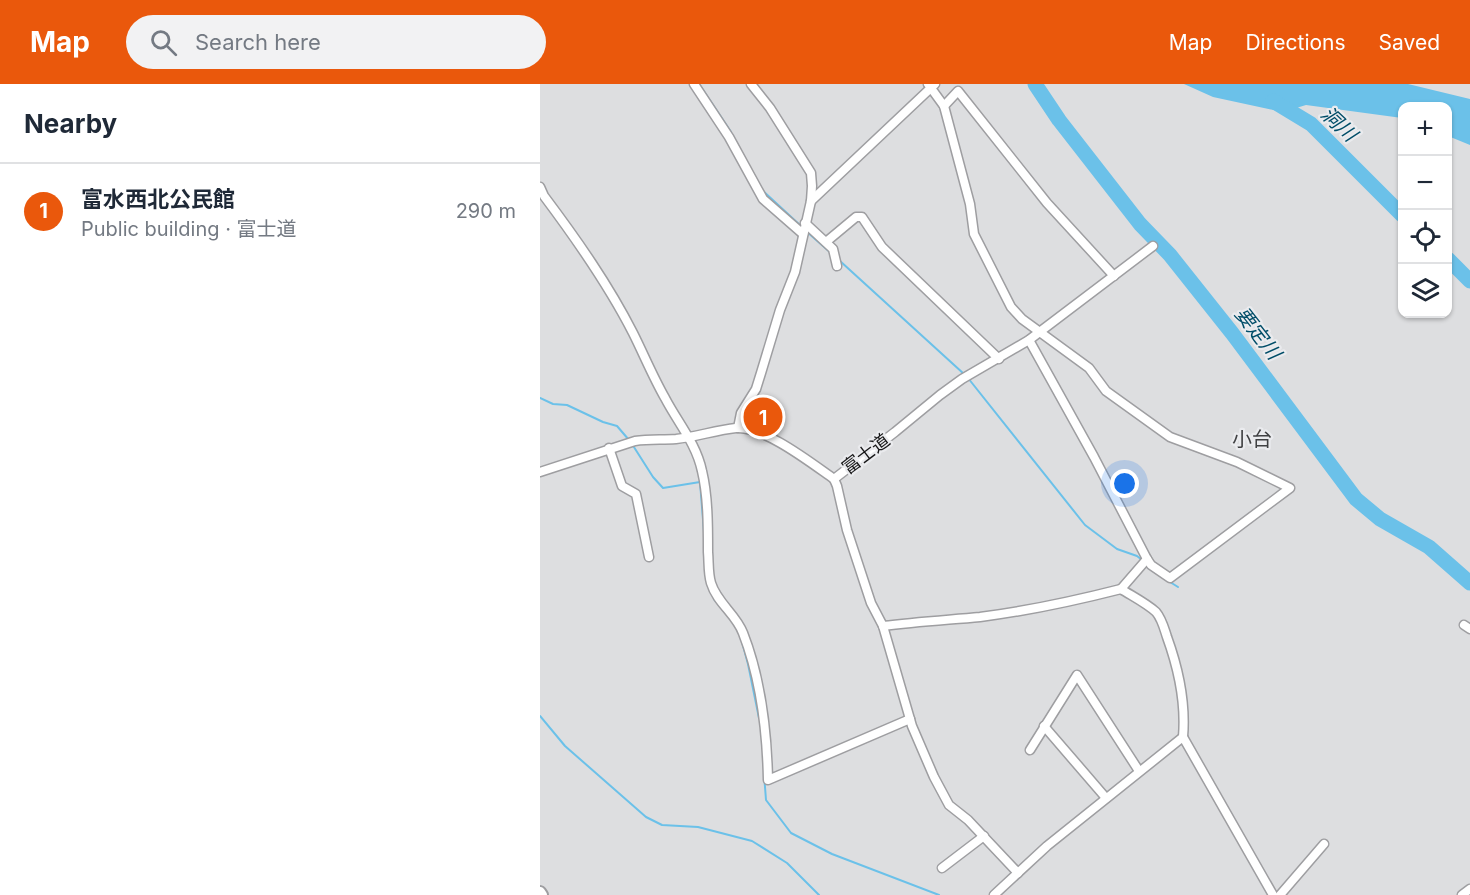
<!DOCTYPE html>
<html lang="en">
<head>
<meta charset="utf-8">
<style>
	:root { --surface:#fff; --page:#f2f2f3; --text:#1f2937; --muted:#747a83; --line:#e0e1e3; --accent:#ea580c }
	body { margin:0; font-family:Inter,"Noto Sans JP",sans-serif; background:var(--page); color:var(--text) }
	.controls { position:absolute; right:18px; top:18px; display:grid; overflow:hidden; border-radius:12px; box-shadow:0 2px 4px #0004 }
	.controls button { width:54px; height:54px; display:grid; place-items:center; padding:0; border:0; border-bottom:2px solid var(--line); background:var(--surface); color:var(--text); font:30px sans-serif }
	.you { position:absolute; left:585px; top:400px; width:21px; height:21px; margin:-15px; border:4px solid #fff; border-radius:50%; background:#1a73e8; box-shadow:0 0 0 9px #1a73e833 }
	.badge { display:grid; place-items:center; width:39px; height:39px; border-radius:50%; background:var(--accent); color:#fff; font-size:20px; font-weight:700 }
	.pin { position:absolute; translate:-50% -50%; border:3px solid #fff; box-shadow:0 2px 6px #0006 }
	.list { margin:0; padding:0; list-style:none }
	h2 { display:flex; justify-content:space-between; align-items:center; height:78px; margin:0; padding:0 24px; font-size:26px }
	h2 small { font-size:20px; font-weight:400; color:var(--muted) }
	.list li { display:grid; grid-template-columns:39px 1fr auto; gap:18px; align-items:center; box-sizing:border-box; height:96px; padding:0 24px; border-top:2px solid var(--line) }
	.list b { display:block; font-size:22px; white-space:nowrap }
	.list p { margin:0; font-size:20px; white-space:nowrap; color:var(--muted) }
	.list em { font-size:20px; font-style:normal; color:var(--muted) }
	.icon { flex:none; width:33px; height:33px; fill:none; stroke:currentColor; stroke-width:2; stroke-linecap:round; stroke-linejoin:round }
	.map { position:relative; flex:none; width:930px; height:811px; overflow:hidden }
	header { display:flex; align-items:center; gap:36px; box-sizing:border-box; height:84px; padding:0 30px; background:var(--accent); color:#fff }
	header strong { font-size:28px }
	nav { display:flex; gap:33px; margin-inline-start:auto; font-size:21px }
	.search { width:420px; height:54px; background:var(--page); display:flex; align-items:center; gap:15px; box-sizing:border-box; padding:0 21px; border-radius:33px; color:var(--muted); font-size:22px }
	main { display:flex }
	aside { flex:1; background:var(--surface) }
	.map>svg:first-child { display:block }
</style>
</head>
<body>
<header>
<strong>Map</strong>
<div class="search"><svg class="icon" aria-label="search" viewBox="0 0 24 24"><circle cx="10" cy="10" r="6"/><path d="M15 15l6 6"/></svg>Search here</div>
<nav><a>Map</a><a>Directions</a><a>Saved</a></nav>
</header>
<main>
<aside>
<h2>Nearby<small></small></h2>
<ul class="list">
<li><span class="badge">1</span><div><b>富水西北公民館</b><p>Public building · 富士道</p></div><em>290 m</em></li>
</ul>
</aside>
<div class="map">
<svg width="930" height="811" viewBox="0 0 930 811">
	<rect width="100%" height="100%" fill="#dddee0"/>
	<polygon fill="#6bc1e9" points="644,0 868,0 930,15 930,61 908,52 908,22 862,22 862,34 766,21 743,28 673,13"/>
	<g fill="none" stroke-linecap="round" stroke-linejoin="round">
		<g stroke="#6bc1e9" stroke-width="2">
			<polyline points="159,0 191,48"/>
			<polyline points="222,106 262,143"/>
			<polyline points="266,147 291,169"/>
			<polyline points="300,177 424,290"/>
			<polyline points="428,294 545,441 577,465 597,472 602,476"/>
			<polyline points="0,314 13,320 27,321 63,338 77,342 89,356"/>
			<polyline points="92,360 113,393 123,404 160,398 164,448"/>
			<polyline points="630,498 638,503"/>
			<polyline points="174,515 184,527"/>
			<polyline points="201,554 208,580 219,634"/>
			<polyline points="0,632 25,662 106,733 122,741 158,743 212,757 247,779 279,811"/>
			<polyline points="224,690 226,716 251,749 292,770 399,811"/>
		</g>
		<g stroke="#6bc1e9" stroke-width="15">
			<polyline points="495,0 519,36 600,140 630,171 692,249 816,415 840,435 889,463 930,499"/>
			<polyline points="733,17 771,40 862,131"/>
			<polyline points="908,175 930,197"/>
		</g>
		<g stroke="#9e9ea1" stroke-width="11">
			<g id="minor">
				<polyline points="154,0 189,53 223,115 263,150"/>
				<polyline points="388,0 404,22 430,120 434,150 471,223 482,235 549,284 566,307 630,353 697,378 750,404 630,494 611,481 607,475 554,373 489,256"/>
				<polyline points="404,22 418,7 507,119 574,192"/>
				<path d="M0,103L4,112C37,156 68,200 93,249C104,271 113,293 125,314C138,339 156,359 162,387C168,412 168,441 168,468C169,479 168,489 171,499C177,519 196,530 203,549C221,595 227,647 228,696L370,635"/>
				<polyline points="271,117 395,0"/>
				<polyline points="265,139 293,165 297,182"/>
				<polyline points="286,158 316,133 322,133 342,163 459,275"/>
				<polyline points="198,344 201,329 216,305 221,289 240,226 255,188 271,117 272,102 271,89 230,24 211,0"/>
				<polyline points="69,364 82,402 96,410 109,473"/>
				<path d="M0,388L95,357C109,355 122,356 136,355C156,353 176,346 196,344C224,342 271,379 294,395L355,348L400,311L422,295L489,256L613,162"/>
				<polyline points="294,395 297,402 307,446 331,519 343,542 372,642 394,693 409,721 428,736 478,789"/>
				<polyline points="581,505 607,475"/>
				<polyline points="924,541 930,545"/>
				<path d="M343,542C375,538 407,536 440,533C487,527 534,517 581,505C592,512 606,519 616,528C622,535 624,544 627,553C639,586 646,618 643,653"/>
				<polyline points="504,642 566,714"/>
				<polyline points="490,666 537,591 599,687"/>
				<polyline points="402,784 444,752"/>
				<polyline points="454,811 507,762 643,653 733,811"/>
				<polyline points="740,811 784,760"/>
				<polyline points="922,811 930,805"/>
			</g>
		</g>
		<g stroke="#9e9ea1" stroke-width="14">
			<polyline id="tertiary" points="0,808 2,811"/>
		</g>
		<use href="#minor" stroke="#fff" stroke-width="8"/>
		<use href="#tertiary" stroke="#fff" stroke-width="10"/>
	</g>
	<g text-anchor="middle" stroke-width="4.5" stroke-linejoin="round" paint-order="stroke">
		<g font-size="18" fill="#151516" stroke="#eaebee">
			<text transform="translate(326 370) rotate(-37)" y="6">富士道</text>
		</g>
		<g font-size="20" font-style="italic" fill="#004d68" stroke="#eaebee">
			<text transform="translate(799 40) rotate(43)" y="7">洞川</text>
			<text transform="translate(718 249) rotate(52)" y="7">要定川</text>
		</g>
		<g font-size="20" fill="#404143" stroke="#eaebee">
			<text x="712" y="362">小台</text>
		</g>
	</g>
</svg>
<div class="controls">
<button>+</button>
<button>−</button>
<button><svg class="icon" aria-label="locate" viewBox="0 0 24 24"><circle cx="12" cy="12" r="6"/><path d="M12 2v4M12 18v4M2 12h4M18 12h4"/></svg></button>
<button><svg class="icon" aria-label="layers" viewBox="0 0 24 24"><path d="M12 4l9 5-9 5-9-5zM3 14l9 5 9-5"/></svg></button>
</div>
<div class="you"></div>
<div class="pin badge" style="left:223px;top:333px">1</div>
</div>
</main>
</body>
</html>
